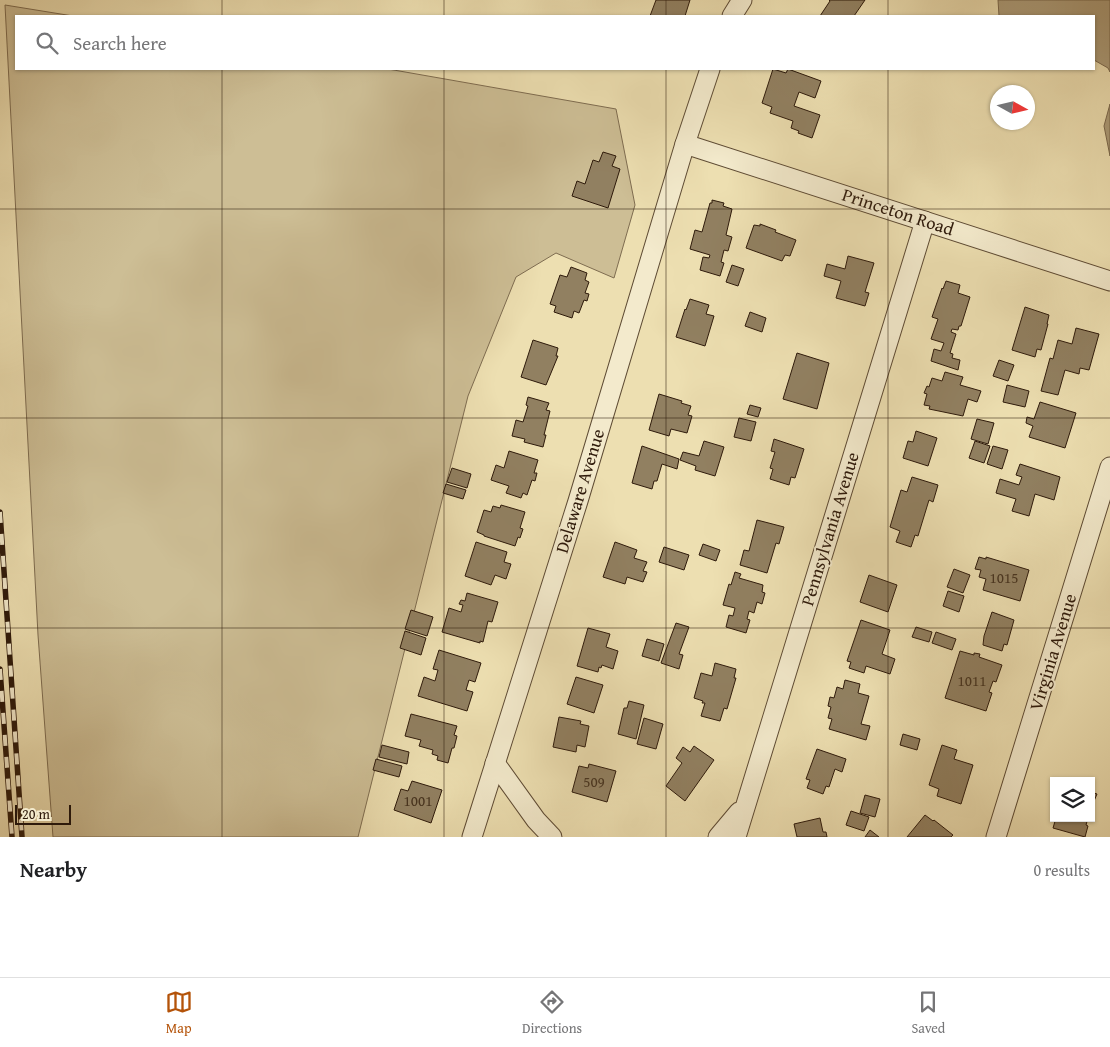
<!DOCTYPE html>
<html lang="en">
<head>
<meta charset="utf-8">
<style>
	:root { --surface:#fff; --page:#f2f2f2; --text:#202124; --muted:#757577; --line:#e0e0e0; --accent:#b45309 }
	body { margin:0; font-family:"Gentium Book Plus",serif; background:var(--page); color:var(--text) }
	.controls { position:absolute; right:15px; bottom:15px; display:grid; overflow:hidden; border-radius:0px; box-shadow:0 1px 4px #0004 }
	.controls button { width:45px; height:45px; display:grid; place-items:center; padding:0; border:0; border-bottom:1px solid var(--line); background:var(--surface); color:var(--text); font:25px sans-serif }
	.compass { position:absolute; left:990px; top:85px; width:45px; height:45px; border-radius:50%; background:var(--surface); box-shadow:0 1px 4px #0004; rotate:98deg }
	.scale { position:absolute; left:15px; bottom:12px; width:56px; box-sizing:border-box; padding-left:5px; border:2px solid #2e1a0b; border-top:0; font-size:14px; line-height:18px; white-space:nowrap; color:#2e1a0b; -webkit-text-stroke:4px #f3eacc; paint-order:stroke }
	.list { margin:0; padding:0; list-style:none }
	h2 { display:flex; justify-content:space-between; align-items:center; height:65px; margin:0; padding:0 20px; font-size:21px }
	h2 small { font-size:16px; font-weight:400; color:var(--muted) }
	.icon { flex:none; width:28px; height:28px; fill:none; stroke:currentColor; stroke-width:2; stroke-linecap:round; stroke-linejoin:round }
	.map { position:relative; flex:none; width:1110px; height:837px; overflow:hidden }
	.search { position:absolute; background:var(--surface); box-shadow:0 1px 4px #0004; left:15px; right:15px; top:15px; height:55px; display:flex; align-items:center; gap:12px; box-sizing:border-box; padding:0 18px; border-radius:0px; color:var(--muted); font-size:19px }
	.sheet { height:140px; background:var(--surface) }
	nav { display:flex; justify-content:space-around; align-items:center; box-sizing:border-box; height:70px; border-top:1px solid var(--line); background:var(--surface); font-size:14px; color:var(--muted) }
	nav a { display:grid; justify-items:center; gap:2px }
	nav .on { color:var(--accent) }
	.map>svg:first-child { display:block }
</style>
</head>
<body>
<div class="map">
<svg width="1110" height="837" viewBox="0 0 1110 837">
	<rect width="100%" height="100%" fill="#eddfb1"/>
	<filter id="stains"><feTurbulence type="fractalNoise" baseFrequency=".004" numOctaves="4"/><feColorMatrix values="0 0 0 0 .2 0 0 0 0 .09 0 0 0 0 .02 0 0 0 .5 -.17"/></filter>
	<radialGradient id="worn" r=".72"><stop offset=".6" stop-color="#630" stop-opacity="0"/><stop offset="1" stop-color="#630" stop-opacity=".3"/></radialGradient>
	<polygon fill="#cdbe95" stroke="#7e6c50" points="5,5 73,16 16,16 16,69 388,69 616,109 635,205 614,278 556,253 516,277 468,396 358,837 53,837 38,635"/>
	<g fill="#ac9c79" stroke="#7a684d">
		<polygon points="998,0 1110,0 1110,72 1108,68 1094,60 1094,16 999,16"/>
		<polygon points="1110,104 1110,156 1104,126"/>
	</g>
	<g fill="#918061" stroke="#2e1a0b">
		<polygon points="656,0 690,0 685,16 650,16"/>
		<polygon points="829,0 865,0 854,16 820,16 830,1"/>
		<polygon points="773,69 786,73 788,69 821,81 815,98 799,92 794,106 820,115 812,138 798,133 799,131 791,128 793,121 770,113 772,107 762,103"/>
		<polygon points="603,152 616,156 612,166 620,169 608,208 572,196 577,181 585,184 593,160 599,162"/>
		<polygon points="712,200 724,203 723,206 732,209 726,235 732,237 728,251 724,250 721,262 724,263 720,276 700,270 703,257 709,258 710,255 690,249 695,230 702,232 710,203 712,203"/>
		<polygon points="760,224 776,230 775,232 796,240 790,256 785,255 782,261 746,248 754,225 760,226"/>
		<polygon points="848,256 874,263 865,292 869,293 865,306 836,298 841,281 824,276 827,264 845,269"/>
		<polygon points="732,265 744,269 738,286 726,282"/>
		<polygon points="571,267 587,273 585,280 589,282 585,293 589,294 587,301 584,300 579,313 574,311 572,318 554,312 556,306 550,304 560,275 567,277"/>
		<polygon points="946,281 960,285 958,293 970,297 961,326 959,326 958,330 952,329 951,332 956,334 950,353 953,354 952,358 960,360 958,370 931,361 934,349 941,351 944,343 931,339 938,319 932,317 942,288 943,289"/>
		<polygon points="690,299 709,305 706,314 714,316 705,346 676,337 685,309 686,310"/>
		<polygon points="1025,307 1049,315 1047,324 1048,324 1041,350 1037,349 1035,357 1012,350"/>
		<polygon points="750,312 766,318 762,332 745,326"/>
		<polygon points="1076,328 1099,334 1089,370 1080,368 1079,374 1065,370 1058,395 1041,391 1050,358 1053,359 1058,340 1072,344"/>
		<polygon points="533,340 558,348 556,356 558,356 546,385 521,377"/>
		<polygon points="797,353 829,363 817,409 783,399"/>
		<polygon points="999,360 1014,365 1008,381 993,376"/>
		<polygon points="945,372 963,377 960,385 981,391 977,402 968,399 963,416 929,409 930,406 924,405 927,394 924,393 927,386 929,387 932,378 942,381"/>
		<polygon points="1007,385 1029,391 1025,407 1003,402"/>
		<polygon points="659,394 682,401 681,403 691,406 688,415 692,416 687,433 671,429 669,436 649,430"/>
		<polygon points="528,397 549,403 546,410 550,411 544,435 546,435 543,447 524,442 525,439 512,436 516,420 523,422 528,406 526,405"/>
		<polygon points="1040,402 1076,413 1065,448 1029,437 1033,426 1026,423 1027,417 1034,419"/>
		<polygon points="750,405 761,408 758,417 747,414"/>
		<polygon points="739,418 756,422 751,441 734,437"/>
		<polygon points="977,419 994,423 988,444 971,439"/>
		<polygon points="916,431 937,438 928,466 903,458 908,441 913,442"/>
		<polygon points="774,439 804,449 795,478 791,477 789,485 770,479 773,469 770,468 775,452 771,451"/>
		<polygon points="704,441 724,447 715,476 695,470 696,466 680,460 683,452 699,456"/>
		<polygon points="975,441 990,446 984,463 969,458"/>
		<polygon points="642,446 679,459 677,469 662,464 657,481 654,481 652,489 632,483"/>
		<polygon points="993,446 1008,450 1002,469 987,464"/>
		<polygon points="509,451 538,460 534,473 537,473 535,481 532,480 527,495 523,493 521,498 506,493 509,486 491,480 496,465 504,468"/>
		<polygon points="1020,464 1060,477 1054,500 1035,494 1029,516 1012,511 1016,499 996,493 1000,479 1019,485 1022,477 1016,475"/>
		<polygon points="452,468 471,474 467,488 447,482"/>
		<polygon points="912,477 938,485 933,502 929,500 918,536 915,535 911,547 896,542 900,531 890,527 901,490 907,492"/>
		<polygon points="446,484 466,490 463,499 443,493"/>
		<polygon points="501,505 525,512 520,528 523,529 520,538 518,537 515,546 484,536 484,535 477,532 484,510 491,512 493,506 500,508"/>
		<polygon points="757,520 784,527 779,544 776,543 767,573 740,565 744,550 749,551"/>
		<polygon points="476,542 507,552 504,562 511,564 506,579 495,575 491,585 465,576"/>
		<polygon points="615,542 637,550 634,558 647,562 643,571 647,572 643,582 627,577 625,584 603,577"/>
		<polygon points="703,544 720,550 716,561 699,555"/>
		<polygon points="664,547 689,555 684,570 659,562"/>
		<polygon points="979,557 986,559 986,557 1029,570 1020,601 983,590 986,579 979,577 981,570 975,569"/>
		<polygon points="954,569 970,575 963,593 947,587"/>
		<polygon points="735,572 741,574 739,578 763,585 762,592 765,593 762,604 757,602 754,613 749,611 747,619 750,620 746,633 726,627 729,615 733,616 735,608 723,605 729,584 731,585"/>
		<polygon points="869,575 897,585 888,612 860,602"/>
		<polygon points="948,591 964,596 959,612 943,606"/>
		<polygon points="467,593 498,602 492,622 488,621 483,642 480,641 480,643 442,632 449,608 461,612 463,605 459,604 461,600 465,601"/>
		<polygon points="411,610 433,617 427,636 405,629"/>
		<polygon points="992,612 1014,620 1007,645 1004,644 1002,651 983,645 984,636"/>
		<polygon points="861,620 890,630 882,654 895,659 890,674 866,666 864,673 849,668 851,662 847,661"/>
		<polygon points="676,623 689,627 679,654 683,655 679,669 661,663"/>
		<polygon points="916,627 932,632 929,642 912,637"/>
		<polygon points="588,628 610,634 606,647 618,651 613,669 602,665 601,668 599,667 598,672 577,666"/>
		<polygon points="405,631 426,638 421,655 400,648"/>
		<polygon points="936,632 956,639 952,650 932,643"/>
		<polygon points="647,639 664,644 659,661 642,656"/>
		<polygon points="439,650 481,663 475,682 469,680 466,690 473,692 467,711 418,696 424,677 435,681 438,670 433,669"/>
		<polygon points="960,651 974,655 974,653 980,654 979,657 1002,665 996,682 993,681 989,692 992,693 986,711 945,698"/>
		<polygon points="715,663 736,669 734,678 736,678 727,709 724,708 720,721 701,716 705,703 702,703 703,701 694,698 701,673 712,676"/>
		<polygon points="576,677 603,685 594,713 567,704"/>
		<polygon points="845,680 860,684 858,693 869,696 861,724 870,726 866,740 829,729 832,719 828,718 831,707 828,706 830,697 834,698 837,687 843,689"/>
		<polygon points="629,701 644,705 636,739 618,734 624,708 627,708"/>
		<polygon points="411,714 457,726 454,735 457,736 454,748 452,748 448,763 437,760 438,756 432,754 433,750 419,746 421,740 405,736"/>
		<polygon points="559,717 581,721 580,724 589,726 585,747 577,745 576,752 553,747"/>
		<polygon points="644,718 663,724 656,749 637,744"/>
		<polygon points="903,734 920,739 917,750 900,745"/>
		<polygon points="382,745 409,752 407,764 379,757"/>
		<polygon points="942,745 957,750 954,759 973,765 961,804 937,796 939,789 929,785"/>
		<polygon points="694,746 714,760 685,801 666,786 682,763 676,758 683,747 690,752"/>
		<polygon points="817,749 846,759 842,772 835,769 829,787 826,786 823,794 807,788 810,780 806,779"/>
		<polygon points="376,759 402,766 399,777 373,770"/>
		<polygon points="589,764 616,771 607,802 572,792 579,766 588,768"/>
		<polygon points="412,781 442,790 431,823 394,810 401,789 408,791"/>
		<polygon points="1091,792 1097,794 1091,808"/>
		<polygon points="865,795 880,799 875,817 860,813"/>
		<polygon points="851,811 869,817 864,831 846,825"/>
		<polygon points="925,815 933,821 934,820 953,835 951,837 907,837"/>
		<polygon points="820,818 823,832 826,832 827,837 797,837 794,824"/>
		<polygon points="1056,818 1088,818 1086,825 1088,826 1085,837 1053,828"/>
		<polygon points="870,830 879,837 865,837"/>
	</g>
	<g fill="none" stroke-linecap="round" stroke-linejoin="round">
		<g stroke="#5e4b34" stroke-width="21">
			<g id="minor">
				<polyline points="732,16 742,0"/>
				<polyline points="685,144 1110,281"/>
				<polyline points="495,763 536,820 552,837"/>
				<polyline points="472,837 578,501 685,144 710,69"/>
				<polyline points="718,837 739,812"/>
				<polyline points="736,837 925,221"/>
				<polyline points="996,837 1110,467"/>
			</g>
		</g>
		<use href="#minor" stroke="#f3eacc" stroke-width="19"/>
		<g stroke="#2e1a0b" stroke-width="5.5">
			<g id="rail">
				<polyline points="0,512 22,837"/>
				<polyline points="0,669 12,837"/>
			</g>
		</g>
		<use href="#rail" stroke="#f3eacc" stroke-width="4" stroke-dasharray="11" stroke-linecap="butt"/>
	</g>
	<path fill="none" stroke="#2e1a0b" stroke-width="1" stroke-opacity="0.55" d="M222,0V16M444,0V16M666,0V16M888,0V16M222,69V837M444,69V837M666,69V837M888,69V837M0,209H1110M0,418H1110M0,628H1110"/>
	<g text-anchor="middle" stroke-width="4" stroke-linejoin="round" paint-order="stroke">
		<g font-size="15" fill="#473420">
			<text x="1004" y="583">1015</text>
			<text x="972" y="686">1011</text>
			<text x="594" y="787">509</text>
			<text x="418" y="806">1001</text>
		</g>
		<g font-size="18" fill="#2e1a0b" stroke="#f3eacc">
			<text transform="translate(898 212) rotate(18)" y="6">Princeton Road</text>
			<text transform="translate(580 491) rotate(-73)" y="6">Delaware Avenue</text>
			<text transform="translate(830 529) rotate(-73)" y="6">Pennsylvania Avenue</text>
			<text transform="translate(1053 652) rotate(-73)" y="6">Virginia Avenue</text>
		</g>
	</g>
	<rect width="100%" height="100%" filter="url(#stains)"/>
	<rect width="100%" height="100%" fill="url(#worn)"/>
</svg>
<div class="controls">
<button><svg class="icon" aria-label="layers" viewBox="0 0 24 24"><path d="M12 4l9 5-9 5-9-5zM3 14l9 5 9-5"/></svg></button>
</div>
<svg class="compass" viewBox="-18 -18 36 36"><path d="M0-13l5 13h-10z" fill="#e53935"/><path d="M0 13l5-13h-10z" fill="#757577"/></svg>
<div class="scale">20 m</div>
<div class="search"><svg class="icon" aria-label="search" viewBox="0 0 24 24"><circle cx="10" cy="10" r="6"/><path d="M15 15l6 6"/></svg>Search here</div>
</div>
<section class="sheet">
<h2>Nearby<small>0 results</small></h2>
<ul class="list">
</ul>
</section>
<nav>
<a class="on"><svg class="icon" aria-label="map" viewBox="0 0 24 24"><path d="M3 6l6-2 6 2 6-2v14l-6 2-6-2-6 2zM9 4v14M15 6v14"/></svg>Map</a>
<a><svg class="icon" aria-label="directions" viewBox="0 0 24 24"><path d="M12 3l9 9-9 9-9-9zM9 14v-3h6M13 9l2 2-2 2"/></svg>Directions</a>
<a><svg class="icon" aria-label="saved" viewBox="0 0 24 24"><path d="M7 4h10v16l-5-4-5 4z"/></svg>Saved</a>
</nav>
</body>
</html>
